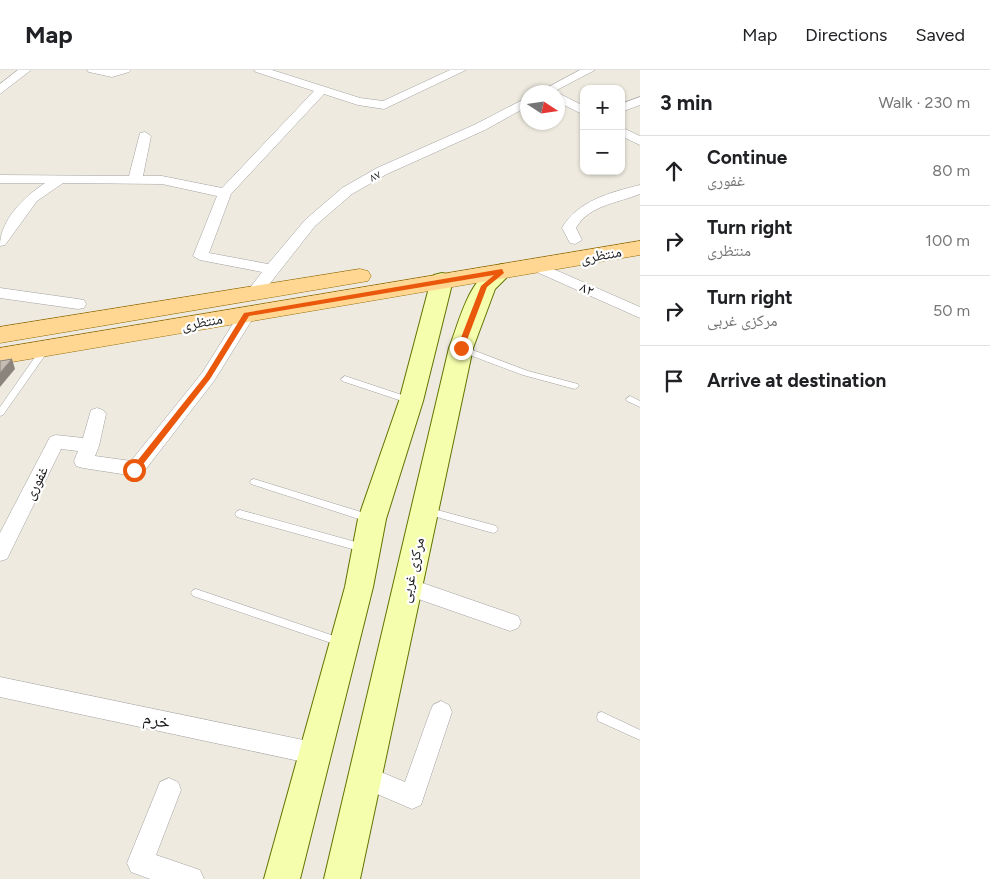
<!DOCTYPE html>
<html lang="en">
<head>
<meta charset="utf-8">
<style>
	:root { --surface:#fff; --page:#f6f6f6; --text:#202124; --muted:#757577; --line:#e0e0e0 }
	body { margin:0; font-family:Figtree,"Noto Naskh Arabic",sans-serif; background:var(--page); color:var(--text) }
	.controls { position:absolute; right:15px; top:15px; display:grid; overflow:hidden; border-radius:10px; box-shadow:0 1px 4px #0004 }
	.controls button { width:45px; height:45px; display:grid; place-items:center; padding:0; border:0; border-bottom:1px solid var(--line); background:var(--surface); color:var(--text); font:25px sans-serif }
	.compass { position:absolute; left:520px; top:15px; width:45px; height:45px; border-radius:50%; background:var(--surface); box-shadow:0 1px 4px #0004; rotate:102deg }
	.stop { position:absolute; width:15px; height:15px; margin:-11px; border:4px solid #ea580c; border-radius:50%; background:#fff }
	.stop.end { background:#ea580c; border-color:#fff; box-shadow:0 1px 5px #0008 }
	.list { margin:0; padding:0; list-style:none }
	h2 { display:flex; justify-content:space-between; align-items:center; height:65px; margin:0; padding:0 20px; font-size:21px }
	h2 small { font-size:16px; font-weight:400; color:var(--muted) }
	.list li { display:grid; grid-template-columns:32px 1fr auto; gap:15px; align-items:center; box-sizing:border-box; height:70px; padding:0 20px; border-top:1px solid var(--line) }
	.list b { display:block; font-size:19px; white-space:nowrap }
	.list p { margin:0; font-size:16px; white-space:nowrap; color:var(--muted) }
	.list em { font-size:16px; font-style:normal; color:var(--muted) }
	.icon { flex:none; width:28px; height:28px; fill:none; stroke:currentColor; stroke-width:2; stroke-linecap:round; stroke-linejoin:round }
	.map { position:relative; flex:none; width:640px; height:809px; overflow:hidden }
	header { display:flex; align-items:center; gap:30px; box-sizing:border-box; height:70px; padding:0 25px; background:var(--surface); border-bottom:1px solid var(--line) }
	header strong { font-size:24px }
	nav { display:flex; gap:28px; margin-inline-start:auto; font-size:18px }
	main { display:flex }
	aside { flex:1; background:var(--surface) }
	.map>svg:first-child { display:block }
</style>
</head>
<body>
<header>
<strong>Map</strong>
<nav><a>Map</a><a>Directions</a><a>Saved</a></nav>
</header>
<main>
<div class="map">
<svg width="640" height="809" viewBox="0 0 640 809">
	<rect width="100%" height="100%" fill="#eeeadf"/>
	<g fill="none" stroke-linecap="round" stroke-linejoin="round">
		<g stroke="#a2a2a2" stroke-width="1">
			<g id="service">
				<polygon points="45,276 49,279 48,281 3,345 0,346 0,337 42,277"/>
				<polygon points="462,276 528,301 578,314 579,316 575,319 523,305 459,281 458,279"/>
				<polygon points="345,306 414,329 415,331 411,334 342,311 341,309"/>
				<polygon points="630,326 640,331 640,337 627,331 626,329"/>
				<polygon points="254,409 374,446 376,449 374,452 371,453 251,414 250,412 251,410"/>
				<polygon points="426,437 493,455 496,456 498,459 496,462 493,463 423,443 421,441 423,439"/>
				<polygon points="240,440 363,474 366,475 368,478 366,481 363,482 237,447 235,444 237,441"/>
				<polygon points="196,519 340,568 344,569 345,572 344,575 340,576 193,526 191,523 193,520"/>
				<polygon points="602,642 640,660 640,670 598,651 597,647 598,643"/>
			</g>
		</g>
		<g stroke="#a2a2a2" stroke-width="1">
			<g id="minor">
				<polygon points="18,0 31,0 0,24 0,14"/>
				<polygon points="87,0 131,0 129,2 112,7 89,2"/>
				<path d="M254,0H272L360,28L383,31L450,0H466L384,39L358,35L324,24L231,124L209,183L268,194L305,150L342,118L377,98L476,54L528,27V36L485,60L387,104L352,124L315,156L260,226L254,228L246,223L262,202L200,190L193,186L217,126L162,114L63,113L37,131L5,175L0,176C0,150 24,127 45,113H0V105L129,106L140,63L145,62L151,66L143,106H162L222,118L314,21L256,2Z"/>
				<polygon points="580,0 595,0 553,22 539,22"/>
				<polygon points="558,23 584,36 584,45 558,32"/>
				<polygon points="640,27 640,35 621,42 621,34"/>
				<polygon points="621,57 640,66 640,75 621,66"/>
				<path d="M640,115V124C618,133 589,135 576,158L582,170L575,174L570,173L562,158C577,131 611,122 640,115Z"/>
				<polygon points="535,191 640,237 640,248 530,199 527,196"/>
				<polygon points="0,218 78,229 84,230 86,234 84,238 78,239 0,228"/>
				<polygon points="247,240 253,241 255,245 214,311 142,404 135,406 83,398 76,396 74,391 78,381 61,379 7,489 0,491 0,463 50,367 56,365 83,368 91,340 97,338 103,340 106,344 99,376 95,386 131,391 202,303 241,241"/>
				<polygon points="408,508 518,546 521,552 518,558 510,561 401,523 398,517 401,511"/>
				<polygon points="0,607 313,672 321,675 325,683 321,691 313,694 0,627"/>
				<polygon points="441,631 449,635 452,642 421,735 412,739 356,715 352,707 356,699 364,695 405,712 430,642 433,635"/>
				<polygon points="169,708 178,712 181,720 156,785 200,800 204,809 150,809 131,802 127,793 160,712"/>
			</g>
		</g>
		<g stroke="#617400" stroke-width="2">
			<g id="secondary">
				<path d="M502,194L510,196L513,201L495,219L473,278L360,809H324L449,278C460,251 469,203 502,194Z"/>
				<polygon points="442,203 450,205 453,210 423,331 386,449 373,517 300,809 264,809 345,517 358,449 399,331 431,210 434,205"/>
			</g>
		</g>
		<g stroke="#926a00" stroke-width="1">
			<g id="primary">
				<polygon points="640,171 640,185 0,294 0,278"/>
				<polygon points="360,199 368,201 371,206 368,211 0,273 0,257"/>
			</g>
		</g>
		<use href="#service" fill="#fff" fill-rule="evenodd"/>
		<use href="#minor" fill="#fff" fill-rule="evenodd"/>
		<use href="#secondary" fill="#f5fead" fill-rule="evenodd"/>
		<use href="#primary" fill="#ffd793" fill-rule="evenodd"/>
	</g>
	<polygon fill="#8a847d" points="12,289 15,299 0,317 0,303"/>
	<polygon fill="#c5bcb3" stroke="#8a847d" points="12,289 0,303 0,291"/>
	<polygon fill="#ea580c" points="502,199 504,203 487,217 464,278 461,281 457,278 481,216 494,205 249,246 210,309 137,402 130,400 205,306 244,243"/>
	<g text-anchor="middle" stroke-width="4.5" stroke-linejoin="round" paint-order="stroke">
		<g font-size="12" fill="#1b1b1b" stroke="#fff">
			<text transform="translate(375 106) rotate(-28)" y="4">۸۷</text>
		</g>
		<g font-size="15" fill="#1b1b1b" stroke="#fff">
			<text transform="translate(601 185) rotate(-10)" y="5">منتظری</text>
			<text transform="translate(587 219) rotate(24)" y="5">۸۲</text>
			<text transform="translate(202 252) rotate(-10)" y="5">منتظری</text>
			<text transform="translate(36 413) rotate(-63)" y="5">غفوری</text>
			<text transform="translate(412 500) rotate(-77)" y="5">مرکزی غربی</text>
		</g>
		<g font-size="18" fill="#1b1b1b" stroke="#fff">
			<text transform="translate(157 650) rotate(12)" y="6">خرم</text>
		</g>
	</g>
</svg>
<div class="controls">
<button>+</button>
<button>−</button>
</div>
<svg class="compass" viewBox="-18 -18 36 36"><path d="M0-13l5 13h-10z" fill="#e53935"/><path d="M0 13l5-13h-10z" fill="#757577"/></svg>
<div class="stop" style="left:134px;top:400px"></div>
<div class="stop end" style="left:461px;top:278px"></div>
</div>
<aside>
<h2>3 min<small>Walk · 230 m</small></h2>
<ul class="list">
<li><svg class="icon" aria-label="ahead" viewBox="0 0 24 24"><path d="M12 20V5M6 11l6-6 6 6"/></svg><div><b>Continue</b><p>غفوری</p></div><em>80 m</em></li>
<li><svg class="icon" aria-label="right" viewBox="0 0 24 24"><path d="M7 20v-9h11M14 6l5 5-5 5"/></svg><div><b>Turn right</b><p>منتظری</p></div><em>100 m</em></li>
<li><svg class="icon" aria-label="right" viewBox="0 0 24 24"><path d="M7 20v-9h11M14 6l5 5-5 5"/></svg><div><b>Turn right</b><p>مرکزی غربی</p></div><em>50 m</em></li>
<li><svg class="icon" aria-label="arrive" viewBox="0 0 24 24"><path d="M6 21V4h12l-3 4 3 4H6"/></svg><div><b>Arrive at destination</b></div></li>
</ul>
</aside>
</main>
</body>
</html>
